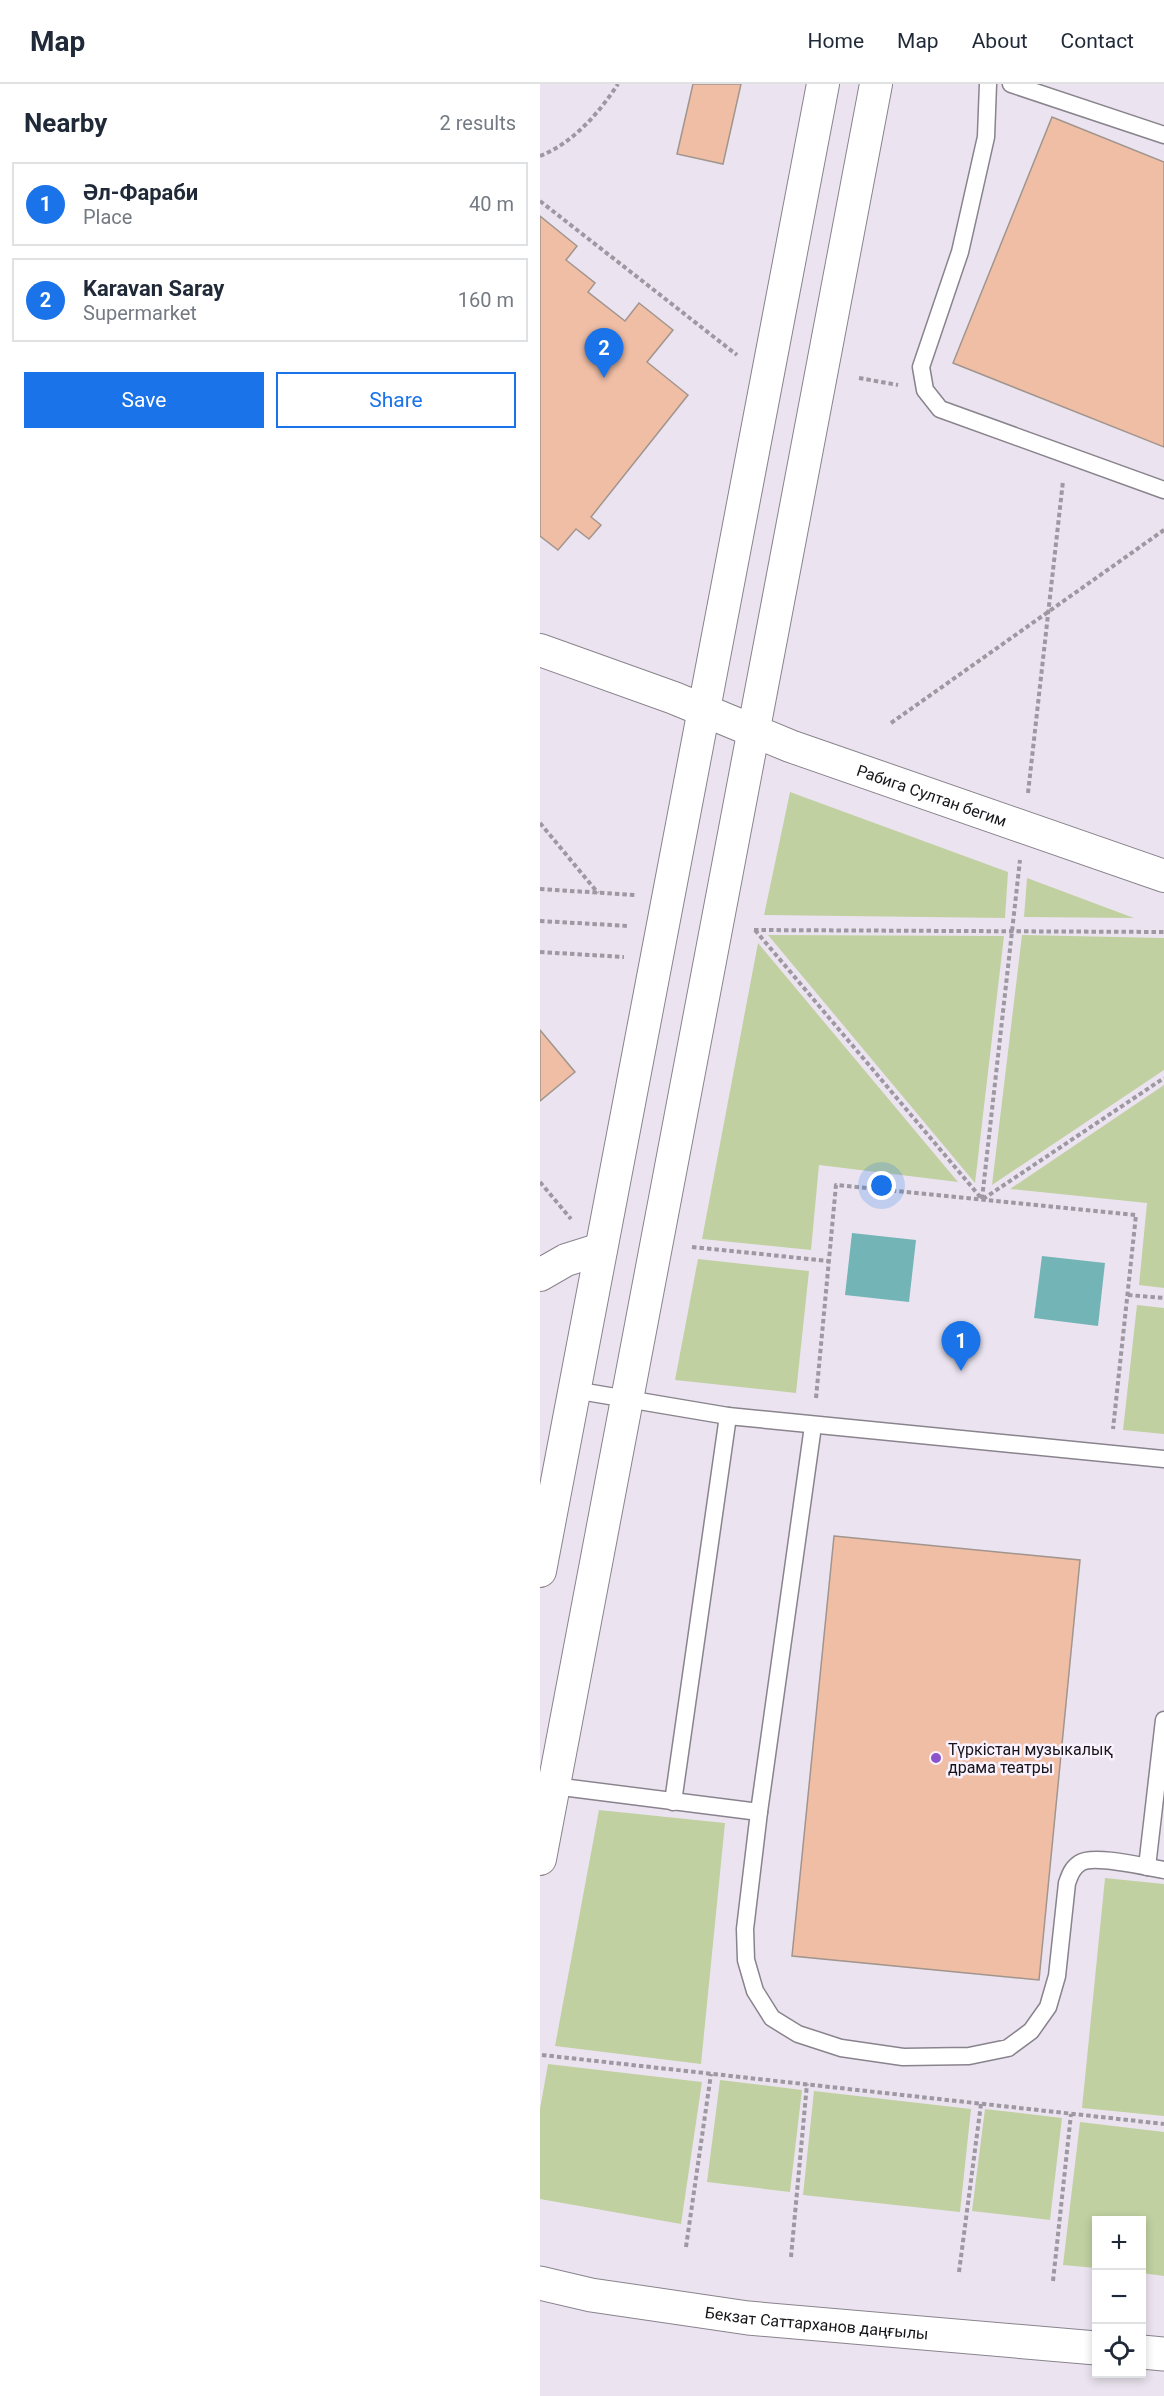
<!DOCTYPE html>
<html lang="en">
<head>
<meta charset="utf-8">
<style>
	:root { --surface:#fff; --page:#f2f2f3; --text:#1f2937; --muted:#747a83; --line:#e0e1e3; --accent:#1a73e8 }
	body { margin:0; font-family:Roboto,sans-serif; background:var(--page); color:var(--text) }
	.controls { position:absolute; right:18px; bottom:18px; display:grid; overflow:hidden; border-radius:0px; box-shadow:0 3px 9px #0003 }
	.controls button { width:54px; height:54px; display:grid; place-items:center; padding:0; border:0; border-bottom:2px solid var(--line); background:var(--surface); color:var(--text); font:30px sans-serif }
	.you { position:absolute; left:342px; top:1102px; width:21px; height:21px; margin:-15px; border:4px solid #fff; border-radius:50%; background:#1a73e8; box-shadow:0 0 0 9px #1a73e833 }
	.badge { display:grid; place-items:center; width:39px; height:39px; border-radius:50%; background:var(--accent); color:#fff; font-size:20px; font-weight:700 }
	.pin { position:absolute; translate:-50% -50px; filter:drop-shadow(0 2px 3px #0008) }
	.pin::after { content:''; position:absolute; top:32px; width:21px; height:18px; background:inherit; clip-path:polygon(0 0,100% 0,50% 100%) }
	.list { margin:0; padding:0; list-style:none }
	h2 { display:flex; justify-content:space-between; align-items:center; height:78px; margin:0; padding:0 24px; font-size:26px }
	h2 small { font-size:20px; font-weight:400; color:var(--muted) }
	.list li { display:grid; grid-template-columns:39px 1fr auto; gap:18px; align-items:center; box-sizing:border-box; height:84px; margin:0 12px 12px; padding:0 12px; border:2px solid var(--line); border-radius:0px }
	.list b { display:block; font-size:22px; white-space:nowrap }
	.list p { margin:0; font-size:20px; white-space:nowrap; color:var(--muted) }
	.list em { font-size:20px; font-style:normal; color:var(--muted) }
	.actions { display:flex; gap:12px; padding:18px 24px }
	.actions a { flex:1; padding:14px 0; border:2px solid var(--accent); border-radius:0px; text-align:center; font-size:21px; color:var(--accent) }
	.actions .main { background:var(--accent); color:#fff }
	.icon { flex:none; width:33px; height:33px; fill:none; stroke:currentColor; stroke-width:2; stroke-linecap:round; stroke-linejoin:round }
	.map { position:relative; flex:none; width:624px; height:2312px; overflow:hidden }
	header { display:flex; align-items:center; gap:36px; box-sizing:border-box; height:84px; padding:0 30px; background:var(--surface); border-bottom:2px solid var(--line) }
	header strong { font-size:28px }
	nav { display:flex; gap:33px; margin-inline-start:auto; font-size:21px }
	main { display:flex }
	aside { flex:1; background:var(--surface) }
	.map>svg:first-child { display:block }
</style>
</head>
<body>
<header>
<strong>Map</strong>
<nav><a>Home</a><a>Map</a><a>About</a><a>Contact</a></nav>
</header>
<main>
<aside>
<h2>Nearby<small>2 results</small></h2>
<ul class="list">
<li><span class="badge">1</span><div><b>Әл-Фараби</b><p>Place</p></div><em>40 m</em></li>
<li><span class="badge">2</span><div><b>Karavan Saray</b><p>Supermarket</p></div><em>160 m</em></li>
</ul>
<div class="actions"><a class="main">Save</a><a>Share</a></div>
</aside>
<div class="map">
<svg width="624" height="2312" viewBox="0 0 624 2312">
	<rect width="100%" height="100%" fill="#ebe4f0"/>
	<g fill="#c1d0a1">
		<polygon points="250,708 468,788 465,834 224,831"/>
		<polygon points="487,794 594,834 484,833"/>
		<polygon points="228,851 464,852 435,1099"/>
		<polygon points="482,851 624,854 624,986 452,1101"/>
		<polygon points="218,859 418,1098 279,1081 271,1166 162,1155"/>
		<polygon points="624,1001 624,1204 599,1201 607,1119 470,1105"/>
		<polygon points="158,1175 269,1187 256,1309 135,1296"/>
		<polygon points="597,1221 624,1224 624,1350 583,1346"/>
		<polygon points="59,1726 185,1739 161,1980 15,1962"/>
		<polygon points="565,1794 624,1800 624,2032 542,2024"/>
		<polygon points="8,1980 162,1998 141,2140 0,2115 0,2025"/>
		<polygon points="180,1996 262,2006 250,2108 167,2098"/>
		<polygon points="274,2007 431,2025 420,2128 263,2111"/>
		<polygon points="445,2025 522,2034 510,2136 432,2127"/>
		<polygon points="540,2038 624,2048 624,2192 602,2189 602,2136 556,2136 556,2184 523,2181"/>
	</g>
	<g fill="#73b4b7">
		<polygon points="312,1149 376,1156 369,1218 305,1211"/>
		<polygon points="502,1172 565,1179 558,1242 494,1234"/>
	</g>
	<g fill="#f0bea5" stroke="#a1958e" stroke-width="1.5">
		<polygon points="153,0 201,0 183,80 137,70"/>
		<polygon points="512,33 624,78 624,363 413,279"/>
		<polygon points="0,132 37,162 26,176 55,199 48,208 85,237 99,219 133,246 107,278 148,311 51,433 61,441 49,455 36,445 18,466 0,452"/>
		<polygon points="0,946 35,988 0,1017"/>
		<polygon points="294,1452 540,1476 499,1896 252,1872"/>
	</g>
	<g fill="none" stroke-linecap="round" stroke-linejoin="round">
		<g stroke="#89838d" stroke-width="19">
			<g id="lane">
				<polyline points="448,0 446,53 420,168 381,283 385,306 400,325 624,406"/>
				<polyline points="471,0 624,51"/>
				<polyline points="34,1306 188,1332 624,1375"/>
				<path d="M273,1342L219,1728L205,1845L206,1876L215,1907L232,1934L258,1950L301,1964L363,1973L429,1972L468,1964L491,1947L508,1923L517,1892L527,1799C530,1791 532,1784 540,1779C553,1770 606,1783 624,1786"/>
				<polyline points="14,1702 219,1728"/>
				<polyline points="133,1718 188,1332"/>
				<polyline points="607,1783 624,1636"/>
			</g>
		</g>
		<g stroke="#89838d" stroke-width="34">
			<g id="street">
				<path id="s1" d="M0,566L134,614L250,662L624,792"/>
				<polyline points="0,1191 26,1176 61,1165"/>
				<polyline points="0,1487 283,0"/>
				<polyline points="0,1775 336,0"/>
			</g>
		</g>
		<g stroke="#89838d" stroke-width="35">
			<g id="primary">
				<path id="s2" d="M0,2199L51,2211L208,2234L556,2264"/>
				<polyline points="602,2268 624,2270"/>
			</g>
		</g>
		<g stroke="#9d98a1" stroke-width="4" stroke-dasharray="4.5 3" stroke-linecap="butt">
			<path d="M0,72C33,59 59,29 78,0"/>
			<polyline points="0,117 197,271"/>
			<polyline points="319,294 358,301"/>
			<polyline points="351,639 624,446"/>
			<polyline points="488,709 523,397"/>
			<polyline points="0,739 58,809"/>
			<polyline points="0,805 95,811"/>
			<polyline points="0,837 89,842"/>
			<polyline points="214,846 624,848"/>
			<polyline points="215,846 442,1115"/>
			<polyline points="0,868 84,873"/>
			<polyline points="0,1098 31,1135"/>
			<polyline points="442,1115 480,776"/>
			<polyline points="443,1115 624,994"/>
			<polyline points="152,1163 289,1177"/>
			<polyline points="588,1211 624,1214"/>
			<polyline points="276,1314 296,1101 596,1131 573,1345"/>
			<polyline points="2,1971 624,2040"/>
			<polyline points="146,2163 171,1990"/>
			<polyline points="251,2173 267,2000"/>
			<polyline points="419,2188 441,2020"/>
			<polyline points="513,2197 531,2030"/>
		</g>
		<use href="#lane" stroke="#fff" stroke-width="16"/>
		<use href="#street" stroke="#fff" stroke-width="32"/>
		<use href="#primary" stroke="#fff" stroke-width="33"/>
	</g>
	<circle fill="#8b53ca" stroke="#f9f2fe" stroke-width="2" cx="396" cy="1674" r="6"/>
	<g text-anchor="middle" stroke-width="5" stroke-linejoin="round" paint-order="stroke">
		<g font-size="16" fill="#161418" stroke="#f9f2fe">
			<text dy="6" stroke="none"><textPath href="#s1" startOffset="418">Рабига Султан бегим</textPath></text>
			<text dy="6" stroke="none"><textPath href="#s2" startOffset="280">Бекзат Саттарханов даңғылы</textPath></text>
		</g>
		<g font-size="16" fill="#161418" stroke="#f9f2fe" text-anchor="start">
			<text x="408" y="1671">Түркістан музыкалық<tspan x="408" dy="18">драма театры</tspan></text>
		</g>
	</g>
</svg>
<div class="controls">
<button>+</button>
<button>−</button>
<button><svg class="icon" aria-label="locate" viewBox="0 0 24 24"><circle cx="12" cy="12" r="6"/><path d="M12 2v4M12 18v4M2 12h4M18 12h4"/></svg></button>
</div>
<div class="you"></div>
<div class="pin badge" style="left:421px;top:1287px">1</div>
<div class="pin badge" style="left:64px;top:294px">2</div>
</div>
</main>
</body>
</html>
